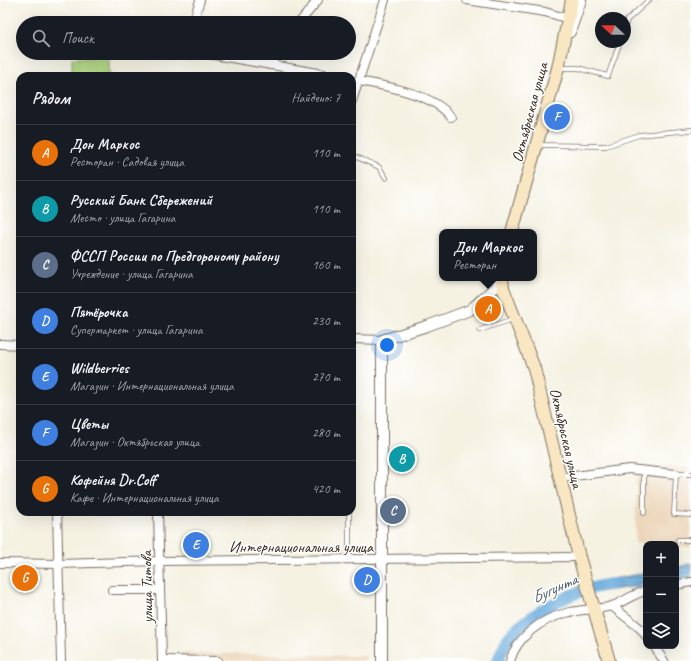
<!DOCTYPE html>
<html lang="ru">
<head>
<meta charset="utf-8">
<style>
	:root { --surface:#171b24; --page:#242831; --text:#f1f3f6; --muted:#9ea1a6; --line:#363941; --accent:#d690ce }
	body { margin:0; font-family:Caveat,sans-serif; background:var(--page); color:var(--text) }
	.controls { position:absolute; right:12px; bottom:12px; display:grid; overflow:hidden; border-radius:8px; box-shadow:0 4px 16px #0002 }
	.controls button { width:36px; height:36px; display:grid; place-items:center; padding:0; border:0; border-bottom:1px solid var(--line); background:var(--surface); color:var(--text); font:20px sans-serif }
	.compass { position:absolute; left:595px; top:12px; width:36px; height:36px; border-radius:50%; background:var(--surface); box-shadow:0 4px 16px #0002; rotate:292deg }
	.you { position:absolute; left:387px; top:345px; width:14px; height:14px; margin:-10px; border:3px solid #fff; border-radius:50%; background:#1a73e8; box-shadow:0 0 0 6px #1a73e833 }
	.badge { display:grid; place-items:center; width:26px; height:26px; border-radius:50%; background:var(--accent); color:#fff; font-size:13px; font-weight:700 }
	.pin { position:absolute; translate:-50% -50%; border:2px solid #fff; box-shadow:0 1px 4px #0006 }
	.popup { position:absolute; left:439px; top:229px; width:98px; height:52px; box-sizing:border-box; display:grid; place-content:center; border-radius:8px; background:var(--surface); filter:drop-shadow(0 1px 3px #0005); font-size:13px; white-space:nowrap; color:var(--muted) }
	.popup b { font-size:15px; color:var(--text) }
	.popup::after { content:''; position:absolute; left:50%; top:100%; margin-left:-8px; border:8px solid transparent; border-top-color:var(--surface) }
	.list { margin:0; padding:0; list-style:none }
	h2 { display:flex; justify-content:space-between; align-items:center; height:52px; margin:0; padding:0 16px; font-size:17px }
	h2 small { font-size:13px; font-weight:400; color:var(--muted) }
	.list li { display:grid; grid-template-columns:26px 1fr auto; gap:12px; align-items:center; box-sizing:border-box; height:56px; padding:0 16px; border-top:1px solid var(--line) }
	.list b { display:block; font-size:15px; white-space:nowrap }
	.list p { margin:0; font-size:13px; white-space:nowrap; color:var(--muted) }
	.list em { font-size:13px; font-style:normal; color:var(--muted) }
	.icon { flex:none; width:22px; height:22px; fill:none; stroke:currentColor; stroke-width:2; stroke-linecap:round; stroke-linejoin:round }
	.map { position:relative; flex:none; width:691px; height:661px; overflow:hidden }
	.search { position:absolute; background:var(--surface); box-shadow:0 4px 16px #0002; left:16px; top:16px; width:340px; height:44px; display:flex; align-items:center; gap:10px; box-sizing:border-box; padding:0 14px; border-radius:22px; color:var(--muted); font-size:15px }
	.panel { position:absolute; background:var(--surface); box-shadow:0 4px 16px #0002; left:16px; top:72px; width:340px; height:444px; border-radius:12px }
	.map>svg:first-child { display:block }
</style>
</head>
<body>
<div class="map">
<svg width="691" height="661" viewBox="0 0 691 661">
	<defs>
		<pattern id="water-rules" width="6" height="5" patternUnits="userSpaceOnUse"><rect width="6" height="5" fill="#67aadc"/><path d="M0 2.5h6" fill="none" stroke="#568bb2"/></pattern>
	</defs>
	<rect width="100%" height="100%" fill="#fff"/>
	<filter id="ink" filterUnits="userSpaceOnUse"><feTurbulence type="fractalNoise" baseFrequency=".025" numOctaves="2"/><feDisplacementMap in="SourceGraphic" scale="8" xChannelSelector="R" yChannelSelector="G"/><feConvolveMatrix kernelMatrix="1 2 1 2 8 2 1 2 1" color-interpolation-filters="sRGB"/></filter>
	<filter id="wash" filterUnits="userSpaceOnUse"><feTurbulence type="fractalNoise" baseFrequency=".012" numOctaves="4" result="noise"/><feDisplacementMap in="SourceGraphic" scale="16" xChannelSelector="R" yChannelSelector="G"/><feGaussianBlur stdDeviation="0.9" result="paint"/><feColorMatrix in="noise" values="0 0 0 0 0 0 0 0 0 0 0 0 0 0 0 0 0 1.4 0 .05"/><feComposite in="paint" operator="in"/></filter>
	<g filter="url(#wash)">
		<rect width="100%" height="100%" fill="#f5f2e2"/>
		<g fill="#edd7bb">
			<polygon points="637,466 691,468 691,547 676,546 676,544 635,543"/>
			<polygon points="180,653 367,656 367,661 179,661"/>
		</g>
		<rect fill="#aed680" stroke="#74804f" x="72" y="58" width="37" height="18"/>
		<g fill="url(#water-rules)" stroke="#516a7d">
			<polygon points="691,563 691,578 676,579 676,568"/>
			<polygon points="646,573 646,585 598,592 595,582"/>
		</g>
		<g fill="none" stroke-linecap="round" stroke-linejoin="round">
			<path stroke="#67aadc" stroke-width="12" d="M498,661C501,653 504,643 510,636C533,610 578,588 612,584"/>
		</g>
	</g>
	<g filter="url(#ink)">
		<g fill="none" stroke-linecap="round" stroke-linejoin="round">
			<g stroke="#7c7063" stroke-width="5.5">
				<g id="service">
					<polyline points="625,27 627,20 649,0"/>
					<polyline points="559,68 578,68 608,76 620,42"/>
					<polyline points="538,145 606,146 639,135 691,130"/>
					<polyline points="352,155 379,167 386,178"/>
					<polyline points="480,330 513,319"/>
					<polyline points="691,474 676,474 674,514 691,515"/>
					<polyline points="644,513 644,471"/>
					<polyline points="678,540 691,540"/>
					<polyline points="349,560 349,512"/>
				</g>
			</g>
			<g stroke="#7c7063" stroke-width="10">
				<g id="minor">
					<polyline points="467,0 545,12 569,19"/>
					<polyline points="193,23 200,0"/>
					<polyline points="299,23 318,0"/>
					<polyline points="202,53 324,74"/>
					<polyline points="270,65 278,53"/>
					<path d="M359,81C386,86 434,94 451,117"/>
					<polyline points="352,101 385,0"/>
					<polyline points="352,339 382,340"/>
					<polyline points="0,344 20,345"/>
					<polyline points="559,478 629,469 676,474"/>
					<polyline points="57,512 61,661"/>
					<polyline points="158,512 162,661"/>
					<polyline points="0,563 59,564 160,561 579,557"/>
					<polyline points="676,585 691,582"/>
					<polyline points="112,590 160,590"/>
					<polyline points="612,606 641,629 646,636"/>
					<polyline points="654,646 664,661"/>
					<polyline points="162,660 218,661"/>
					<path d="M510,661C517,636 542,619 566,613C581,609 598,610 612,606C624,602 634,593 646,591"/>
				</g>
			</g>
			<g stroke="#7c7063" stroke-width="12">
				<g id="tertiary">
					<polyline points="570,32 581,0"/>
					<polyline points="382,661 382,340 427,326 470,310 501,282"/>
				</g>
			</g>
			<g stroke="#7c7063" stroke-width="14">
				<g id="secondary">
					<polyline points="512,232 558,68 572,0"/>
					<polyline points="502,278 503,288 534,368 579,557 609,661"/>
				</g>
			</g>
			<use href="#service" stroke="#fff" stroke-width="4"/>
			<use href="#minor" stroke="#fff" stroke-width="8"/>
			<use href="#tertiary" stroke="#fff" stroke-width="10"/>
			<use href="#secondary" stroke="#f9e7c3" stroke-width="12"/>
		</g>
	</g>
	<g text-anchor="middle" stroke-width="3" stroke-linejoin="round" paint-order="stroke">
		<g font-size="16" fill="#3b2a1e" stroke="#fff">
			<text transform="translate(529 112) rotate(-75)" y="6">Октябрьская улица</text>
			<text transform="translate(567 438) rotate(77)" y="6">Октябрьская улица</text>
			<text x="301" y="552">Интернациональная улица</text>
			<text transform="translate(146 587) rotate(-91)" y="6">улица Титова</text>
		</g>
		<g font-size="17" font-style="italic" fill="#4d5d6a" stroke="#fff">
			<text transform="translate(554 588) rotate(-25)" y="6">Бугунта</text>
		</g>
	</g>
</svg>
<div class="controls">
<button>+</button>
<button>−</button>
<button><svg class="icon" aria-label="layers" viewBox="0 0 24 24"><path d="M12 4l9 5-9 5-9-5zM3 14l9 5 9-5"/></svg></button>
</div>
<svg class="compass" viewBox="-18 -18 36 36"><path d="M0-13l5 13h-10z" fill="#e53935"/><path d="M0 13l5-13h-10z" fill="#9ea1a6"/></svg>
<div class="you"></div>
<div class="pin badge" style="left:488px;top:309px;background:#e8710a">A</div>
<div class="popup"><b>Дон Маркос</b>Ресторан</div>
<div class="pin badge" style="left:402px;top:459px;background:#0f9aa8">B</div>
<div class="pin badge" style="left:393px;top:511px;background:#5c6f8a">C</div>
<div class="pin badge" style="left:367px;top:580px;background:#3f7fe0">D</div>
<div class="pin badge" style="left:196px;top:545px;background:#3f7fe0">E</div>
<div class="pin badge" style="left:557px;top:117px;background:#3f7fe0">F</div>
<div class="pin badge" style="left:25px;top:578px;background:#e8710a">G</div>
<div class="search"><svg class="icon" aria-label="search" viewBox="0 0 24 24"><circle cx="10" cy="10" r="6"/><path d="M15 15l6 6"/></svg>Поиск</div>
<section class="panel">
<h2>Рядом<small>Найдено: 7</small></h2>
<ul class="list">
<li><span class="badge" style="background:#e8710a">A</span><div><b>Дон Маркос</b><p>Ресторан · Садовая улица</p></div><em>110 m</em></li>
<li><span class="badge" style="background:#0f9aa8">B</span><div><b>Русский Банк Сбережений</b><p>Место · улица Гагарина</p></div><em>110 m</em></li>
<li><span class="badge" style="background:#5c6f8a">C</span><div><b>ФССП России по Предгороному району</b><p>Учреждение · улица Гагарина</p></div><em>160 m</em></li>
<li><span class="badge" style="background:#3f7fe0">D</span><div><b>Пятёрочка</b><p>Супермаркет · улица Гагарина</p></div><em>230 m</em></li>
<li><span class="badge" style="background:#3f7fe0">E</span><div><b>Wildberries</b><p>Магазин · Интернациональная улица</p></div><em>270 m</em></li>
<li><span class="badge" style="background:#3f7fe0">F</span><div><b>Цветы</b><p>Магазин · Октябрьская улица</p></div><em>280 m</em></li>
<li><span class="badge" style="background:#e8710a">G</span><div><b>Кофейня Dr.Coff</b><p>Кафе · Интернациональная улица</p></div><em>420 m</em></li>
</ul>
</section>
</div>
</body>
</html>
